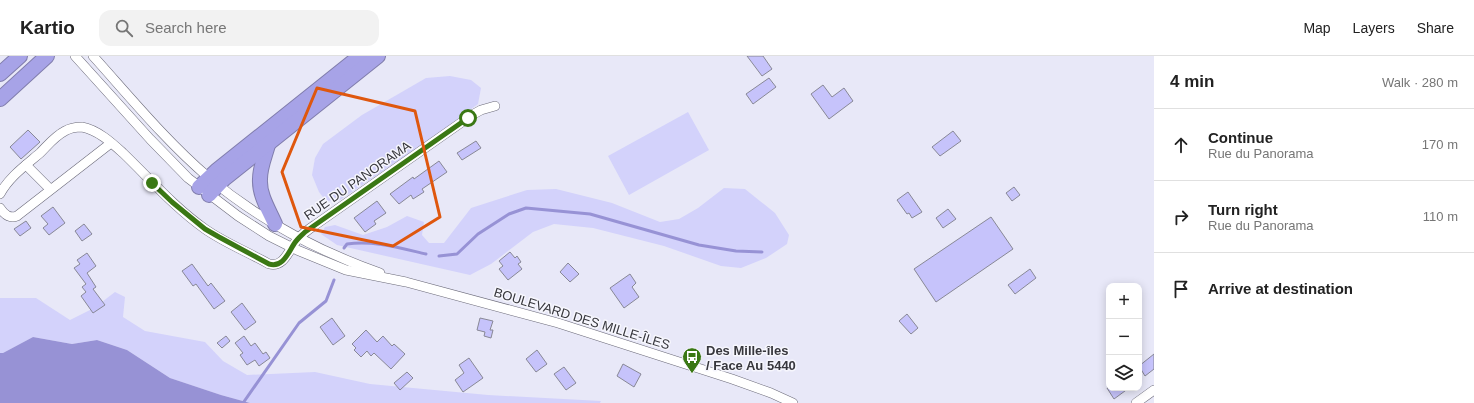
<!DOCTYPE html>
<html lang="en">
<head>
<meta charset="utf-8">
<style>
	:root { --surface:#fff; --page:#f2f2f2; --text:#222; --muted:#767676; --line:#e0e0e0 }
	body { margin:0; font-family:Helvetica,sans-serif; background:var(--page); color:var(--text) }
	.controls { position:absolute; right:12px; bottom:12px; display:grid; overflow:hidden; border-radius:8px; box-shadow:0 2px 10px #0003 }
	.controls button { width:36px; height:36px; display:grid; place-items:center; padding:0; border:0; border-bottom:1px solid var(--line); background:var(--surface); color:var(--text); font:20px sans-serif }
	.stop { position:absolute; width:12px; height:12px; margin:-9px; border:3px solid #3a7814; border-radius:50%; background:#fff }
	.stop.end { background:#3a7814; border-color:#fff; box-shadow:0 1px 4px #0008 }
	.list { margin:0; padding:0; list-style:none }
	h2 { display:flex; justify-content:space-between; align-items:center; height:52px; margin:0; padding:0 16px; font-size:17px }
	h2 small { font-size:13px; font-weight:400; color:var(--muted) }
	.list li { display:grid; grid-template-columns:26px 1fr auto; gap:12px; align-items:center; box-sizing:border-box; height:72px; padding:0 16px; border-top:1px solid var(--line) }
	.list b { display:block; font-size:15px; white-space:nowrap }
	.list p { margin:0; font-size:13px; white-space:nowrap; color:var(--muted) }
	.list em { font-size:13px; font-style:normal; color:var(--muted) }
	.icon { flex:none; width:22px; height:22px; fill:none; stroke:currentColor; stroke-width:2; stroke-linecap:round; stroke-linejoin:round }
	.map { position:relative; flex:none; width:1154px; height:347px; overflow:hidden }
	header { display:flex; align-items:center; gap:24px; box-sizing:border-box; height:56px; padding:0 20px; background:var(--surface); border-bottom:1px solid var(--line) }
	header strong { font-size:19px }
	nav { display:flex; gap:22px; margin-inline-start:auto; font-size:14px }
	.search { width:280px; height:36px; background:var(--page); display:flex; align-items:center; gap:10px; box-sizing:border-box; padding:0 14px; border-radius:12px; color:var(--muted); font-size:15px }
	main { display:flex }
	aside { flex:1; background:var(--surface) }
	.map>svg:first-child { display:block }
</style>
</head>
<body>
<header>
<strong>Kartio</strong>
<div class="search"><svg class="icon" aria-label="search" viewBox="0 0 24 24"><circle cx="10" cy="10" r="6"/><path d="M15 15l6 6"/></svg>Search here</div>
<nav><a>Map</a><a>Layers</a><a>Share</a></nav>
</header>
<main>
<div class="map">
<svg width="1154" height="347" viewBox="0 0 1154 347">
	<rect width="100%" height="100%" fill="#e8e8f8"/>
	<g fill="#d3d2fb">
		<polygon points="450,20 471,24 481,32 478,48 426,86 340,144 326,145 319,136 312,119 315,102 323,88 362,59 426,22"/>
		<polygon points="688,56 709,94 629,139 608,100"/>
		<polygon points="724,132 745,133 775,157 789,179 787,188 766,202 741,212 721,210 664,190 593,172 554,168 533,176 491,208 470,219 337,189 321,178 325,171 335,169 363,179 387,171 407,160 424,166 422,179 429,187 444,187 471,152 527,134 556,133 612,147 660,166 679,163 698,152"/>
		<polygon points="115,236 125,241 123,261 145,275 205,286 223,305 247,319 315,316 370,328 488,339 601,345 600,347 250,347 221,339 170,322 127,294 97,284 72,288 33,281 3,297 0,297 0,242 36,242 70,264 94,252"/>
	</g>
	<polygon fill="#9792d5" points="33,281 72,288 97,284 127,294 170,322 221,339 250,347 0,347 0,297 3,297"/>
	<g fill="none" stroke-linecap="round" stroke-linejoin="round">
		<g stroke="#9792d5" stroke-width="3">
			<path d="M344,192L347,188C373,184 400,192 426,198"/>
			<polyline points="439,200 457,198 478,178 509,158 526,152 590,158 699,189 736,195 762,196"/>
			<polyline points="243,347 299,267 326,245 334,224"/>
		</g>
	</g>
	<g fill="#c6c3fb" stroke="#888896">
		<polygon points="747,0 763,0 772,13 762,20"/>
		<polygon points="769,22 776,31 753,48 746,38"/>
		<polygon points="823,29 832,41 844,32 853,45 829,63 811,38"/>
		<polygon points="28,74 40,86 21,103 10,91"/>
		<polygon points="953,75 961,85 940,100 932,91"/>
		<polygon points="476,85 481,92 462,104 457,97"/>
		<polygon points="439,105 447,116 422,133 424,136 413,143 411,139 399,148 390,138 413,121 414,123"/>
		<polygon points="1014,131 1020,139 1012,145 1006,137"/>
		<polygon points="908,136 922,156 912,162 909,157 907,158 897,144"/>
		<polygon points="377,145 386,157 374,165 376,168 365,176 354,162"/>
		<polygon points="53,151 65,167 49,179 43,172 48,168 41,160"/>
		<polygon points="948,153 956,163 943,172 936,162"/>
		<polygon points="991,161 1013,193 936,246 914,213"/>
		<polygon points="26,165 31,172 20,180 14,173"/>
		<polygon points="84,168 92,178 82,185 75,175"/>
		<polygon points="510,196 515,202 517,200 521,206 518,208 522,213 508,224 499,213 503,210 499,205"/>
		<polygon points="87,197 96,210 87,217 96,231 93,233 105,249 93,257 81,240 86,236 82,231 86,228 74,212 80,208 77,204"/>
		<polygon points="568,207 579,218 570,226 560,216"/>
		<polygon points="192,208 208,230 211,227 225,245 214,253 196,228 193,230 182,215"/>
		<polygon points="1030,213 1036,222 1015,238 1008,229"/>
		<polygon points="630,218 636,227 632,231 639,241 624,252 610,232"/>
		<polygon points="242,247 256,266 245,274 231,256"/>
		<polygon points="907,258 918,272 911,278 899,265"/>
		<polygon points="332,262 345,280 333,289 320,271"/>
		<polygon points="480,262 493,265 490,274 493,274 491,282 484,280 485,276 477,274"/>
		<polygon points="366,274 377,286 383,280 392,290 394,288 405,298 391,313 374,297 371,300 367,295 361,301 354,294 356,292 352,288"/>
		<polygon points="226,280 230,285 222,292 217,287"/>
		<polygon points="244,280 251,290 255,287 263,298 266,296 270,302 259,310 255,304 247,309 240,299 243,297 235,287"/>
		<polygon points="537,294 547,308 536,316 526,303"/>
		<polygon points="1154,298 1154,313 1145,320 1139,310"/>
		<polygon points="469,302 483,322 463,336 455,324 464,317 459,309"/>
		<polygon points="623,308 641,318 634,331 617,320"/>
		<polygon points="564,311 576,327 566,334 554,318"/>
		<polygon points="407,316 413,322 400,334 394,327"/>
		<polygon points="1107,332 1129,332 1114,343"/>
	</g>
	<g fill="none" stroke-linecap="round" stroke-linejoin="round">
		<g stroke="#6b6a79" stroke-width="10">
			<g id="minor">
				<polyline points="75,0 150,83 188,122 238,160 269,180 297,194 346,214 406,226 558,267 732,323 771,337 793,347"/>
				<path d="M93,0C130,41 166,85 208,121C259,164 318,195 380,217"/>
				<polyline points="26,109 50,133"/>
				<path d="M0,138C9,121 26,109 40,97C48,89 55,80 65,75C70,72 77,71 82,71C98,74 112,87 123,97C150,123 174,151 205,173C225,187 248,196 269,208C285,212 289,192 298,183C303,177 309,173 315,169L472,59L481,54L495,50"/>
				<path d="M0,152C4,158 9,163 17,160L111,87"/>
				<polyline points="1136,347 1154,334"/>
			</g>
		</g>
		<g stroke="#807dac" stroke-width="16">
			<g id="highway">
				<polyline points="0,18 20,0"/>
				<polyline points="0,43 47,0"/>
				<path d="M268,89C265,100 260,111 260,123C259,139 269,154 275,168"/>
				<polyline points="199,131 216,115 360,0"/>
				<polyline points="209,139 224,123 378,0"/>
			</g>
		</g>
		<use href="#minor" stroke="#fff" stroke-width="9"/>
		<use href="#highway" stroke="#a7a3e7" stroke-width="14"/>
	</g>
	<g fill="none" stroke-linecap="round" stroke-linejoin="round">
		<path stroke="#3a7814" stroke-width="5" d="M152,127L172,146L205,173L219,181L269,208C283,212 288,197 294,188C297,183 301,180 305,176L468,62"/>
	</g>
	<path fill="none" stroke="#df570e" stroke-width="3" stroke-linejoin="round" d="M317,32L415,55L440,161L393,190L301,171L282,116Z"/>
	<defs>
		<g id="bus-pin" transform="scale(1)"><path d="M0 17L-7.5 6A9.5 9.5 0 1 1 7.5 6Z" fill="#3a7814" stroke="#f6f6fd"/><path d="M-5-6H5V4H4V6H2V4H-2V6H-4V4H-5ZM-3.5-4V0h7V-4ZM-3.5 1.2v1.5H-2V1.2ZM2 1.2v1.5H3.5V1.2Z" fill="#fff"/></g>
	</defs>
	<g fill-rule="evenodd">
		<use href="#bus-pin" x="692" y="301"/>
	</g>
	<g text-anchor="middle" stroke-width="3" stroke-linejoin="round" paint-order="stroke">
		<g font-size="13" fill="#37373d" stroke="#f6f6fd">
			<text transform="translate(357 124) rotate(-35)" y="5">RUE DU PANORAMA</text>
			<text transform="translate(582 262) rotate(17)" y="5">BOULEVARD DES MILLE-ÎLES</text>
		</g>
		<g font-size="13" font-weight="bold" fill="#37373d" stroke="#f6f6fd" text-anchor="start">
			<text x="706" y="299">Des Mille-îles<tspan x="706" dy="15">/ Face Au 5440</tspan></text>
		</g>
	</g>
</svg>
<div class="controls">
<button>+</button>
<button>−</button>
<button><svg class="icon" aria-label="layers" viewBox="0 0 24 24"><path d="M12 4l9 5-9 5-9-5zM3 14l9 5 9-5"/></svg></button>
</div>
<div class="stop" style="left:468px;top:62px"></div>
<div class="stop end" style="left:152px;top:127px"></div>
</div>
<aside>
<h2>4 min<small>Walk · 280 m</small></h2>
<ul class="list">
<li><svg class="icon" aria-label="ahead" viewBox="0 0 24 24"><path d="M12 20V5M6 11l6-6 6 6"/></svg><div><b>Continue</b><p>Rue du Panorama</p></div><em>170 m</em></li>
<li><svg class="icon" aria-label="right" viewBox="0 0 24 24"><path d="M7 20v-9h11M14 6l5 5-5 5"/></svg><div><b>Turn right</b><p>Rue du Panorama</p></div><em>110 m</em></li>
<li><svg class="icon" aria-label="arrive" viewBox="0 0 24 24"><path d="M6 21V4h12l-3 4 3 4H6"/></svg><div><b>Arrive at destination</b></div></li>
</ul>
</aside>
</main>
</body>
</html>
